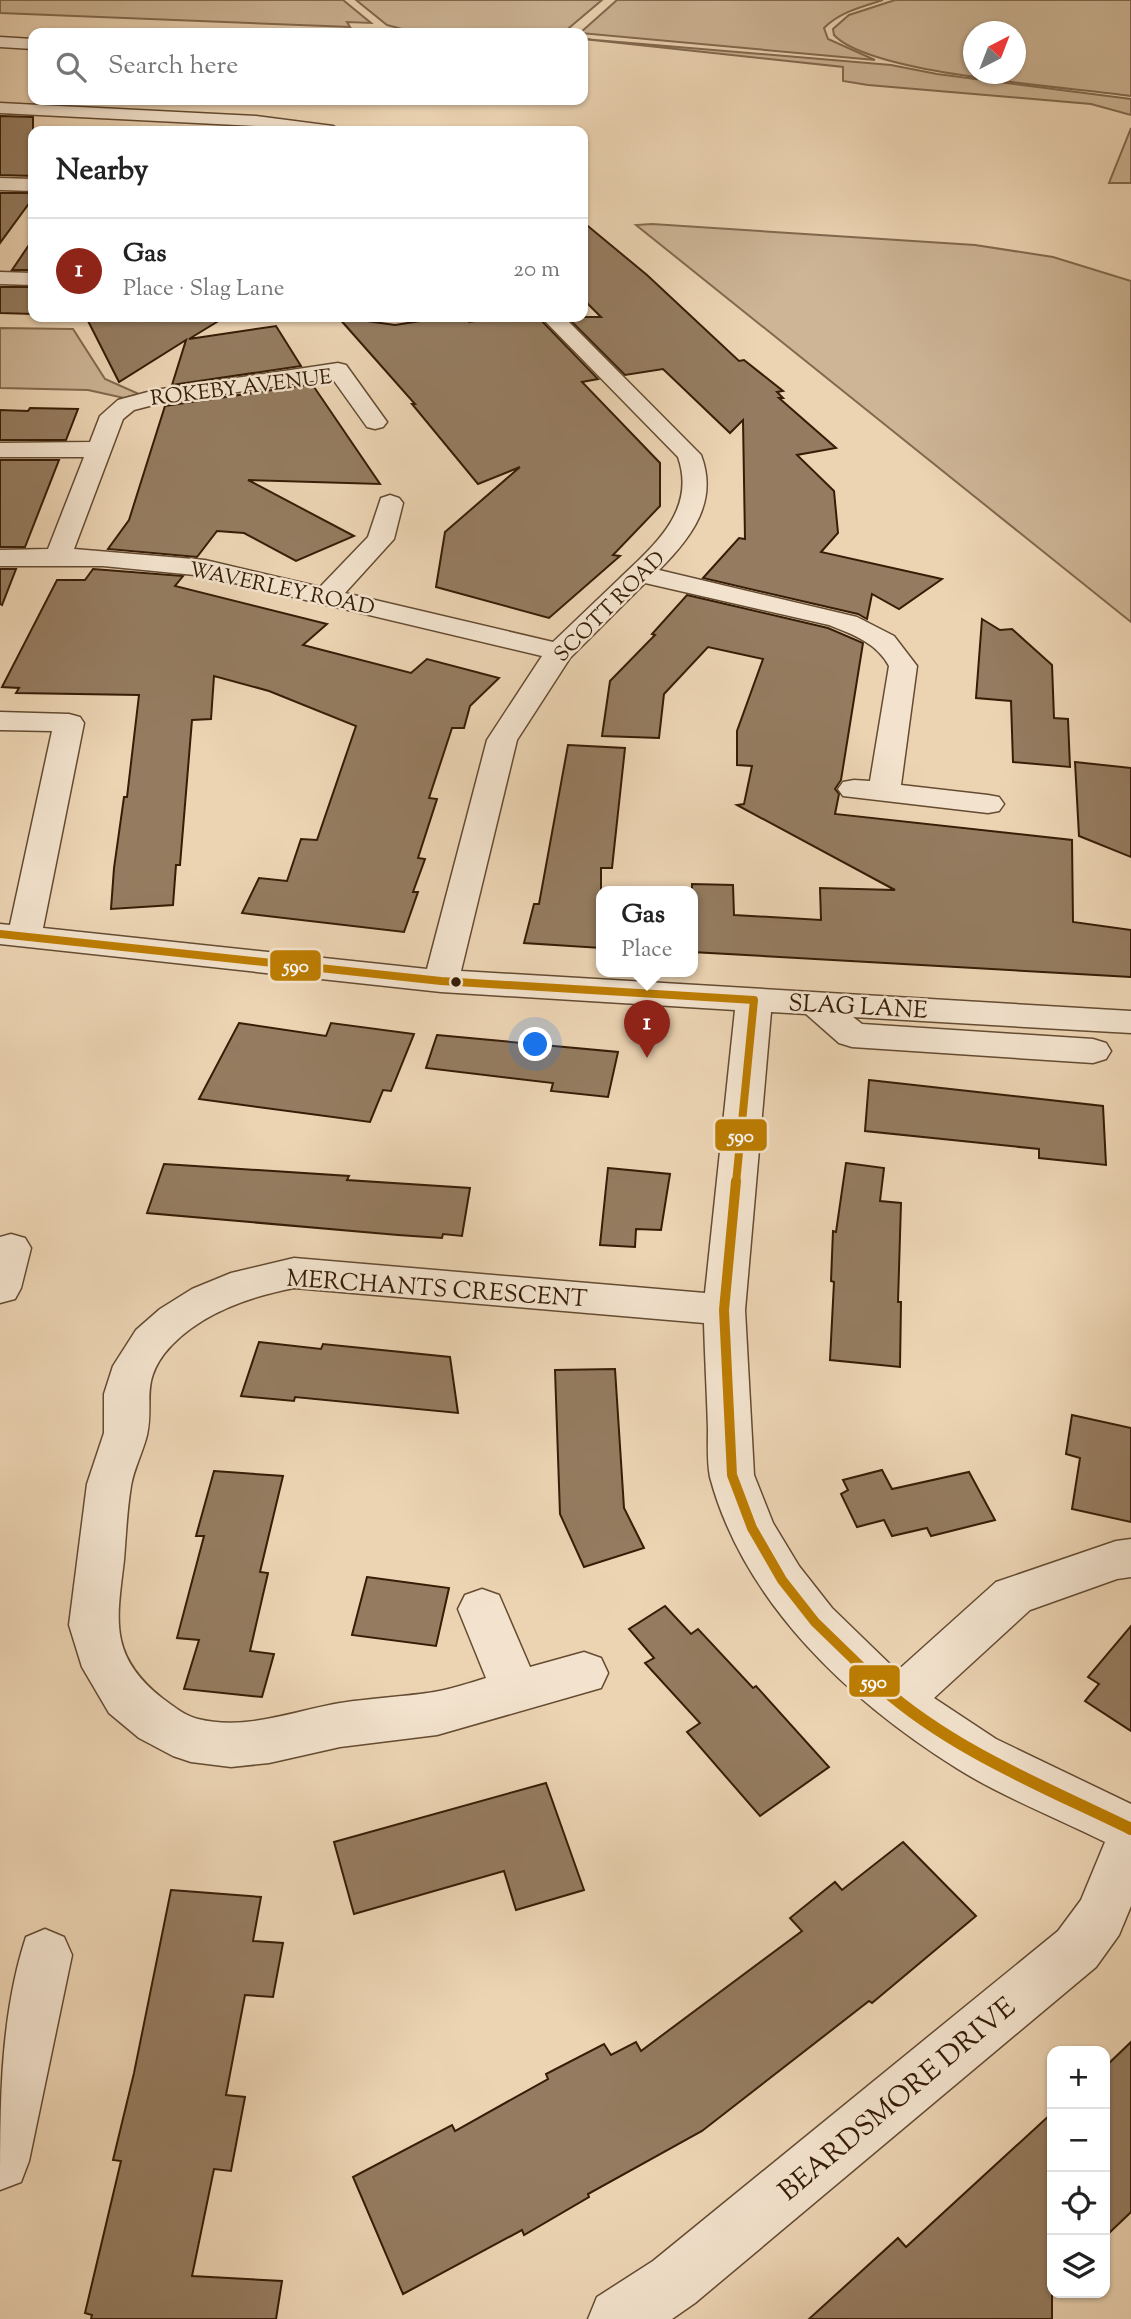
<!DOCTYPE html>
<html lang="en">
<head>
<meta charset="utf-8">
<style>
	:root { --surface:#fff; --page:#f6f6f6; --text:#222; --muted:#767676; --line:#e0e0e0; --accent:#8f2418 }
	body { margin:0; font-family:"Sorts Mill Goudy",serif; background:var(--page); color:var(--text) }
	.controls { position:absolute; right:21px; bottom:21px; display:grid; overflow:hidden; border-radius:14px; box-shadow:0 2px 5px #0004 }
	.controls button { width:63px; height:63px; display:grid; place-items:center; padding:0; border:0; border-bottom:2px solid var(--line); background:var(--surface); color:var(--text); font:35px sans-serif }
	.compass { position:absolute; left:963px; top:21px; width:63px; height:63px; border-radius:50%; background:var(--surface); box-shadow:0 2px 5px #0004; rotate:42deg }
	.you { position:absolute; left:536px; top:1045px; width:24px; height:24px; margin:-18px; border:5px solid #fff; border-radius:50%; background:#1a73e8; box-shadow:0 0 0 10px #1a73e833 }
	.badge { display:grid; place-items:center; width:46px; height:46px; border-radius:50%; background:var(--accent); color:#fff; font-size:23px; font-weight:700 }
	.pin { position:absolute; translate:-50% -58px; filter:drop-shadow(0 2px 4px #0008) }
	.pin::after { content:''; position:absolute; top:37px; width:24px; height:21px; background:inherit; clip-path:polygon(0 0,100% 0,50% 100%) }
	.popup { position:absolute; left:596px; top:886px; width:102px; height:91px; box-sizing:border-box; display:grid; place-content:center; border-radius:14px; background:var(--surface); filter:drop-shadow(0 2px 5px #0005); font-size:23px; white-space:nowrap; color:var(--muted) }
	.popup b { font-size:26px; color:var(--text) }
	.popup::after { content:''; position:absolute; left:50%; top:100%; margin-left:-14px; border:14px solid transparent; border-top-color:var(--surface) }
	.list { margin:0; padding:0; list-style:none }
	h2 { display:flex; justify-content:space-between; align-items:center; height:91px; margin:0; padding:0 28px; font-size:30px }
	h2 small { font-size:23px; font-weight:400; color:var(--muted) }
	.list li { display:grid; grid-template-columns:46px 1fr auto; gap:21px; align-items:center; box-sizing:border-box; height:105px; padding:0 28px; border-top:2px solid var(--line) }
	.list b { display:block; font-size:26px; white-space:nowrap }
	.list p { margin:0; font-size:23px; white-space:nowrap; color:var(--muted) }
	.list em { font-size:23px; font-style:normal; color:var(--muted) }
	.icon { flex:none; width:38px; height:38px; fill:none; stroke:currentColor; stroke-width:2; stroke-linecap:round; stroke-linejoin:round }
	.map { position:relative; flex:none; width:1131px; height:2319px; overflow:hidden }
	.search { position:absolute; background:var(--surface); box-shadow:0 2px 5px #0004; left:28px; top:28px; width:560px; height:77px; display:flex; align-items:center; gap:18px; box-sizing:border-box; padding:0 24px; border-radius:14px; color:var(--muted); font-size:26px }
	.panel { position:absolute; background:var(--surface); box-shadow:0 2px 5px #0004; left:28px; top:126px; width:560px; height:196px; border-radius:14px }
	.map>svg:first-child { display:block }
</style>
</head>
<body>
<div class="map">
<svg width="1131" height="2319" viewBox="0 0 1131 2319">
	<rect width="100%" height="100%" fill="#ecd4b3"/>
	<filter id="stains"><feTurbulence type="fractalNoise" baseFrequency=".00286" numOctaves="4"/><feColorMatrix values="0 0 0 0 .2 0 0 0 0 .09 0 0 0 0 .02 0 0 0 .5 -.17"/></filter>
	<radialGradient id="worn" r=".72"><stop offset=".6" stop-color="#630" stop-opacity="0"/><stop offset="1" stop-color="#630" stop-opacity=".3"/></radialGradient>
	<g fill="#cdb596" stroke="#82694e" stroke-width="2" fill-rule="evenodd">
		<polygon points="0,0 343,0 371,23 347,22 350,27 0,13"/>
		<polygon points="356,0 602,0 563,33 417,33 387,25"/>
		<path d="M617,0H883C861,7 840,12 824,28L828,39L875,60L580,33Z"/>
		<path d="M895,0H1131V96C1071,87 871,75 834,35L833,29L849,15ZM974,32H1016V74H974Z"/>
		<polygon points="583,39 891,65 937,74 1131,99 1131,115 1091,104 868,85 843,81 843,67"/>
		<polygon points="1131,128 1131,183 1109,183"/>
		<polygon points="652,224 975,245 1053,257 1131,281 1131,622 636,225"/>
		<polygon points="0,328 73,329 105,379 139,394 124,398 88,390 0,388"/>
	</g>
	<g fill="#957c60" stroke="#361d06" stroke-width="2">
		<polygon points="0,116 33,117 33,176 0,175"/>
		<polygon points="0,193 33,193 33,198 0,243"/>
		<polygon points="583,222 647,275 739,361 744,360 783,391 777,392 783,398 779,398 836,448 797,455 834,491 838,533 821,552 942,579 899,609 872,594 867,619 858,614 703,578 739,538 745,539 743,420 730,433 663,369 625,375 567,317 601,317 583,299"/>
		<polygon points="33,239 33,270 12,270"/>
		<polygon points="0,287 33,287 33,314 0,313"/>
		<polygon points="86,317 225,317 189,339 276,326 301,366 172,385 186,340 119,382"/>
		<polygon points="338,317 395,325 446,317 453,317 457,321 467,319 469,322 505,317 538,317 598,379 582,382 660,463 660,506 613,555 620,556 549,618 436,587 445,532 520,467 478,484 412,404 415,404"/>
		<polygon points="312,384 380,484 248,480 354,536 296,561 244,533 217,531 197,557 108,549 129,520 165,406"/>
		<polygon points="30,408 78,409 66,440 0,440 0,410 28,411"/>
		<polygon points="0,460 59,460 25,547 0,547"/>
		<polygon points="0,569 16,569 2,605 0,604"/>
		<polygon points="93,569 183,576 175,586 327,624 303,645 411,673 427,659 499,678 470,706 464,728 452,728 429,798 437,799 418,858 425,859 413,892 418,892 404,932 242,913 259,878 287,881 301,839 317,840 356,726 269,691 214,676 211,719 192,720 180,865 176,865 173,905 111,909 114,868 124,797 127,797 139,695 16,693 19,688 2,687 57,580 85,580"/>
		<polygon points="687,595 828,628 863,643 841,780 835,789 839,794 835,814 1072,840 1073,922 1131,930 1131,977 692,952 692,884 733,885 734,915 821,920 820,888 895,890 737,805 744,804 752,766 737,765 737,731 763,659 708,647 664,694 659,738 602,736 610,681 655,635 652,634"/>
		<polygon points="982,619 1000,630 1012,629 1052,665 1054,718 1068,719 1070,767 1013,762 1011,701 976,698"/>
		<polygon points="568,745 625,748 612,868 601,868 601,948 524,943 534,904 539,904"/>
		<polygon points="1075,762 1131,768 1131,857 1079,836"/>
		<polygon points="239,1023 326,1036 331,1023 414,1034 391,1091 383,1090 370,1122 199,1099"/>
		<polygon points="437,1035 618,1052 608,1097 551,1091 553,1083 426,1068"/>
		<polygon points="869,1080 1103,1106 1106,1165 1039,1158 1039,1149 865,1131"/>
		<polygon points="846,1163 884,1168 880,1201 901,1203 898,1302 901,1302 900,1367 830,1360 834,1282 831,1281 833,1231 836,1232"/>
		<polygon points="164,1164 349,1176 347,1180 470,1188 462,1236 443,1234 442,1238 398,1235 147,1213"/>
		<polygon points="608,1168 670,1174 661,1230 636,1229 635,1247 600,1245"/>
		<polygon points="259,1342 321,1349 323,1344 450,1357 458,1413 295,1397 294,1401 241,1396"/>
		<polygon points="615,1369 624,1508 644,1548 584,1567 560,1514 555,1370"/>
		<polygon points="1072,1415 1131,1428 1131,1522 1072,1509 1080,1458 1066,1454"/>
		<polygon points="882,1470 892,1489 969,1472 995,1520 931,1536 927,1528 892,1536 884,1520 857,1527 841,1494 848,1490 843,1480"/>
		<polygon points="214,1471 283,1476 260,1572 268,1573 250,1651 274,1654 262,1697 184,1689 199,1640 177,1638 204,1536 196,1536"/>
		<polygon points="367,1577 449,1588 436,1646 352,1635"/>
		<polygon points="665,1606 691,1634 698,1629 753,1688 756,1686 829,1767 760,1816 687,1732 700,1723 645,1663 654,1658 629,1629"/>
		<polygon points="1131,1626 1131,1731 1085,1701 1099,1684 1088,1677"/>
		<polygon points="546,1783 584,1890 516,1910 504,1871 354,1914 334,1842"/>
		<polygon points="903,1842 976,1916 872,2003 869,2001 702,2131 588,2194 589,2197 524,2235 522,2230 403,2294 353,2177 452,2125 455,2131 548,2079 546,2074 604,2044 611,2055 636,2042 641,2051 802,1931 790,1918 835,1882 842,1890"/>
		<polygon points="171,1890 261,1897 253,1941 283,1943 273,1997 245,1995 226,2095 245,2097 231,2171 214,2169 192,2276 282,2281 276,2319 91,2319 92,2315 85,2313 121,2161 113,2160 134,2073"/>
		<polygon points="1131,2042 1131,2212 1105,2237 1105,2067"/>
		<polygon points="1052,2113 1052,2319 809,2319 898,2238 906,2247"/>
	</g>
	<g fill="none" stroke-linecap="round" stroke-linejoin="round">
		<g stroke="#644b31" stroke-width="3">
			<g id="minor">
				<polygon points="0,37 33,39 33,49 0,47"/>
				<polygon points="0,103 256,116 333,126 342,131 293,131 256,126 0,113"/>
				<polygon points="0,178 33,179 33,191 0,190"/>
				<polygon points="0,272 33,273 33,285 0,284"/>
				<path d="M541,317H564L701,455C719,502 691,538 659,570L857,617L894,636L917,666L901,785L988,795L999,797L1004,804L999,811L988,813L843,796L838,789L843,782L854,780L870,781L889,666C877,643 852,634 829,625L645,583L570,658L517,740L461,971L1131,1011V1033L853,1017L862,1024L1093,1039L1106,1043L1111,1051L1106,1059L1093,1063L852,1047L839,1043L806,1014L771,1012L745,1310L754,1475L773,1523L799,1566L832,1608L897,1671L996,1582L1116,1541L1131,1539V1577L1117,1579L1030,1610L934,1698L996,1739L1131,1804V1906L1119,1935L1096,1967L695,2303L672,2319H588L597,2297L653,2261L1058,1931L1081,1900L1105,1842C1059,1819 1001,1796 958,1769C851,1702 744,1604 710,1477C707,1462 708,1444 708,1429C707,1394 705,1359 704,1323L294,1288C248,1297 195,1315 164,1354C141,1385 154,1403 147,1435C143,1452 134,1468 131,1486C127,1510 126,1535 124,1560C117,1620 108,1655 162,1698C173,1706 185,1716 198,1719C246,1731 293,1711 340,1703C371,1698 403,1697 434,1692C452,1689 469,1683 486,1678L458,1609L465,1595L482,1589L499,1595L530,1667L584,1652L601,1658L608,1673L601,1688L437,1735L340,1747L269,1763L231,1767L191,1762L173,1756L139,1738L109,1713L82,1667L69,1625L87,1484L104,1433V1394L113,1366L136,1330L160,1309L192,1289L231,1273L294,1258L705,1293L735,1010L441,992L0,944V924L10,925L52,731L0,730V712L69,714L80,717L84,723L43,928L427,969L487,740L542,656L205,576L103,566H0V550L48,549L84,457H0V443L90,442L100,416L118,400L155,390L338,363L346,365L387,422L383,427L375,429L367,427L332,378L157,404L134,410L123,419L74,549L205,560L320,587L368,537L381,498L390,495L399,498L403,503L394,539L345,593L553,642C575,621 597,600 619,579C653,546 697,511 678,457Z"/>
				<polygon points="11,1234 25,1238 31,1248 21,1288 15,1299 0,1303 0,1237"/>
				<path d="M45,1929L64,1937L72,1955L29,2161L21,2182L0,2190C0,2105 0,2016 26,1937Z"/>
			</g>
		</g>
		<use href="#minor" fill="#f3e3ce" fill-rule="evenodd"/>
		<g stroke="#f3e3ce" stroke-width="12">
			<polyline id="bus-1-far2" points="0,934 441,981 754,1000 736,1183"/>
		</g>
		<g stroke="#f3e3ce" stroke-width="15">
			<polyline id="bus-1-far1" points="736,1181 724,1310 732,1475 752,1528 782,1580 815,1622 882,1687"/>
		</g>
		<g stroke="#f3e3ce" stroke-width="18">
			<path id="bus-1" d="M880,1686C952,1750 1045,1787 1131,1829"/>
		</g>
		<use href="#bus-1-far2" stroke="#bd7d02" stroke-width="8"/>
		<use href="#bus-1-far1" stroke="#bd7d02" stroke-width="10"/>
		<use href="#bus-1" stroke="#bd7d02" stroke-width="12"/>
	</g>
	<circle fill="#361d06" stroke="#f3e3ce" stroke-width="2.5" cx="456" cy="982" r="6"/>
	<g text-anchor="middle" stroke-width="5" stroke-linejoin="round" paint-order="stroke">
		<g font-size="21" fill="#361d06" stroke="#f3e3ce">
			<text transform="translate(241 387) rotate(-7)" y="7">ROKEBY AVENUE</text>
			<text transform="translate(282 588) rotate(12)" y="7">WAVERLEY ROAD</text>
			<text transform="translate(609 606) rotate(-45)" y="7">SCOTT ROAD</text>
		</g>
		<g font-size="24" fill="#361d06" stroke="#f3e3ce">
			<text transform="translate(858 1006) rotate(3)" y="8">SLAG LANE</text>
			<text transform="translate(437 1288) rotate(4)" y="8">MERCHANTS CRESCENT</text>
		</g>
		<g font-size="28" fill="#361d06" stroke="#f3e3ce">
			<text transform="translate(896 2098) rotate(-40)" y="10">BEARDSMORE DRIVE</text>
		</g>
	</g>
	<g stroke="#f3e3ce" stroke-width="2.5">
		<rect x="269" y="949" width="53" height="33" rx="7" fill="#bd7d02"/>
		<rect x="714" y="1118" width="54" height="34" rx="7" fill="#bd7d02"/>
		<rect x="848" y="1664" width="53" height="34" rx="7" fill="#bd7d02"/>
	</g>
	<g font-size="19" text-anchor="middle" font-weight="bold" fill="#fff">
		<text x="296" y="972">590</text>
		<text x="741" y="1142">590</text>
		<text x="874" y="1688">590</text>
	</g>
	<rect width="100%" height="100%" filter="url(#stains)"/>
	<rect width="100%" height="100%" fill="url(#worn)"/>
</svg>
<div class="controls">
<button>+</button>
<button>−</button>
<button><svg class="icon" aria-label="locate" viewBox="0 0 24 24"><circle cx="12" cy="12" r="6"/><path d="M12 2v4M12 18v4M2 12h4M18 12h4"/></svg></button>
<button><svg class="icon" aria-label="layers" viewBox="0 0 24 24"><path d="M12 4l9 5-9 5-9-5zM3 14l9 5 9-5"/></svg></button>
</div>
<svg class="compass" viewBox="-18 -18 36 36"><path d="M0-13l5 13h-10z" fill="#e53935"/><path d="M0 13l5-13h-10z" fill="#767676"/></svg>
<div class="you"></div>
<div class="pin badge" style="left:647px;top:1058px">1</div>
<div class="popup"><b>Gas</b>Place</div>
<div class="search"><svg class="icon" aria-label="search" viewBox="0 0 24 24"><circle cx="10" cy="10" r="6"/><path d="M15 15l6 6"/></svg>Search here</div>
<section class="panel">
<h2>Nearby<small></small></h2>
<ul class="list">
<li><span class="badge">1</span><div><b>Gas</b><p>Place · Slag Lane</p></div><em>20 m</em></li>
</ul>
</section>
</div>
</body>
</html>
